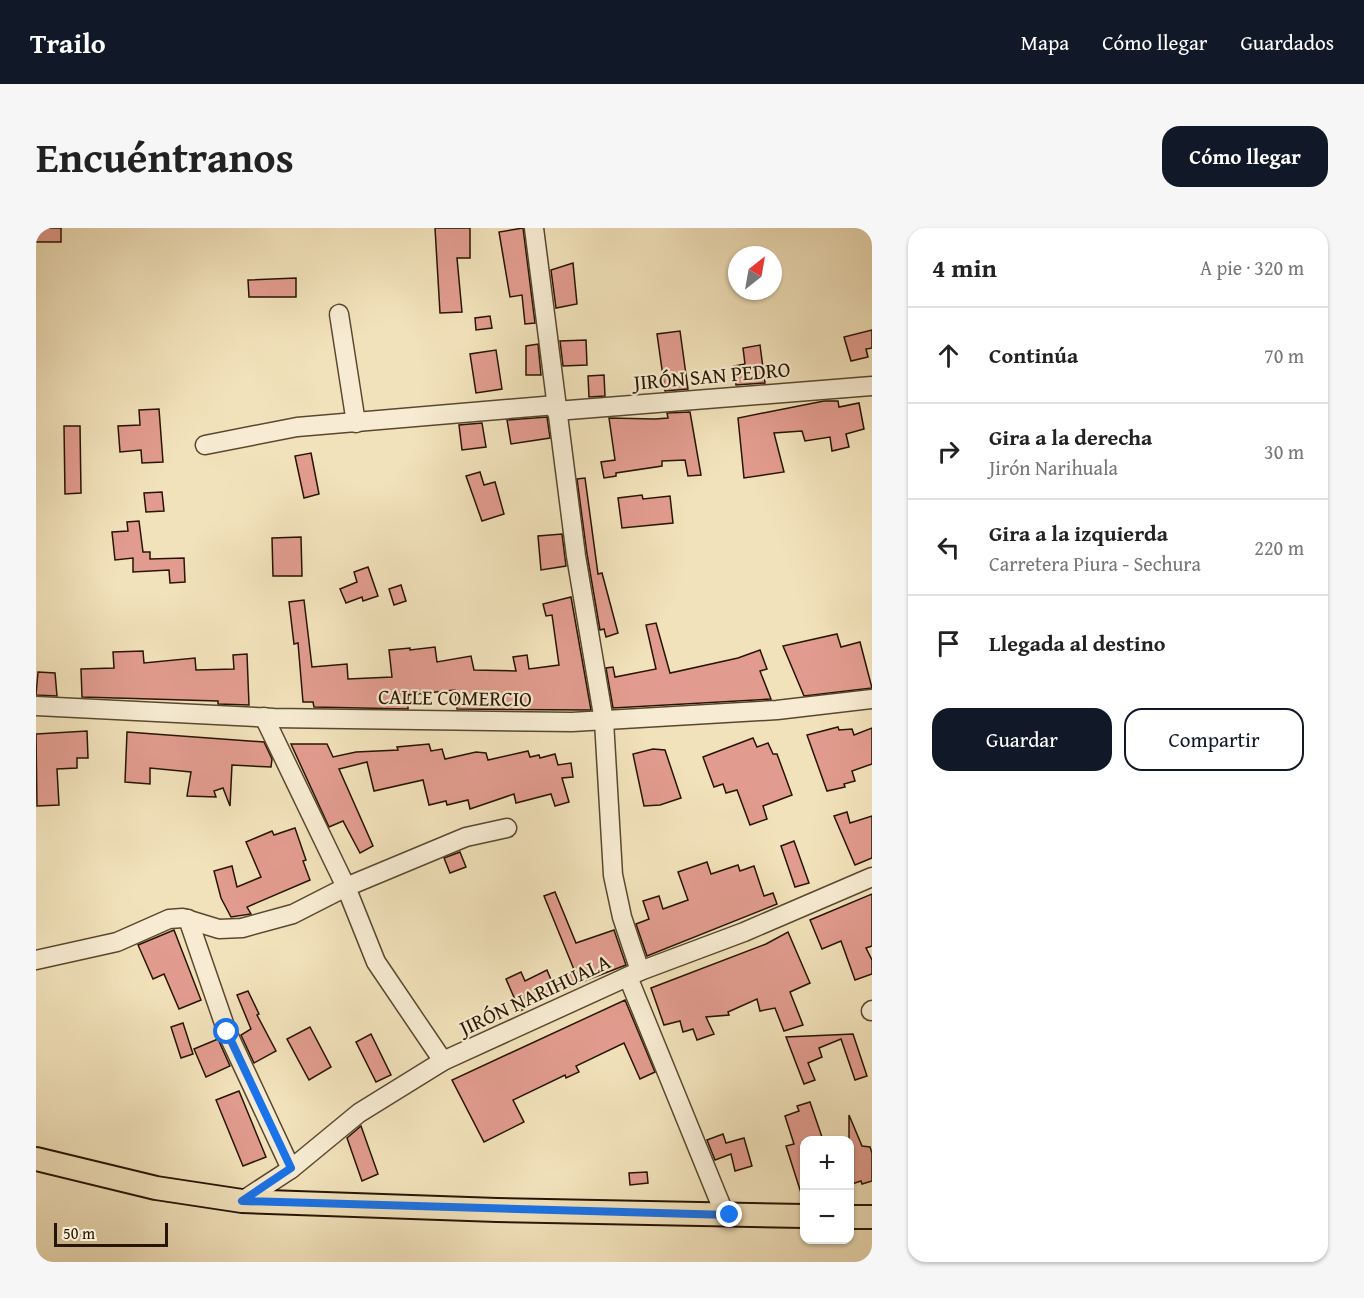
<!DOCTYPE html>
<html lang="es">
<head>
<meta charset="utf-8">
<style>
	:root { --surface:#fff; --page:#f6f6f6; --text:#222; --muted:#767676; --line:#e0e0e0; --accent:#111827 }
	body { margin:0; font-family:"Gentium Book Plus",serif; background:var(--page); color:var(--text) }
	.controls { position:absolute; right:18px; bottom:18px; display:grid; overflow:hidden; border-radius:12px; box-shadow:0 2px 4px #0004 }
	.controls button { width:54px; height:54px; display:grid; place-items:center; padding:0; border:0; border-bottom:2px solid var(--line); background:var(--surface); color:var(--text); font:30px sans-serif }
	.compass { position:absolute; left:692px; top:18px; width:54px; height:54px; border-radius:50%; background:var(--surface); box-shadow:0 2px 4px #0004; rotate:31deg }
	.scale { position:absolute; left:18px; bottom:15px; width:114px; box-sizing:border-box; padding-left:6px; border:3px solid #261500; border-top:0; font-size:16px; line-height:21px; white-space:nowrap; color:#261500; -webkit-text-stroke:4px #f7ecd3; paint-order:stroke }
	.stop { position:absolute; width:18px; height:18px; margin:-14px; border:4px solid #1a73e8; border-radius:50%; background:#fff }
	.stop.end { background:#1a73e8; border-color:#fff; box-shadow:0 2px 6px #0008 }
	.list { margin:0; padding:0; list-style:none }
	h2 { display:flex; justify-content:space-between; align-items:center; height:78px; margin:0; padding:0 24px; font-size:26px }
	h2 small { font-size:20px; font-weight:400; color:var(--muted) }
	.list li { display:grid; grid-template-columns:39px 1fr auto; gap:18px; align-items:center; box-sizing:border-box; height:96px; padding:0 24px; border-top:2px solid var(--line) }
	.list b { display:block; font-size:22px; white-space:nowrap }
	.list p { margin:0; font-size:20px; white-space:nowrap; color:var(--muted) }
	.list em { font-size:20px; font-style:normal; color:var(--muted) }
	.actions { display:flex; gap:12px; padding:18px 24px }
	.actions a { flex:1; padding:14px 0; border:2px solid var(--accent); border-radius:18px; text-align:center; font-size:21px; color:var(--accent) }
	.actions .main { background:var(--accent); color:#fff }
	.icon { flex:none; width:33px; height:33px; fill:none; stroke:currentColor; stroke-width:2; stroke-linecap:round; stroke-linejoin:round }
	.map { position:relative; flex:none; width:836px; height:1034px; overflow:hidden; border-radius:18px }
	header { display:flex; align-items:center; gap:36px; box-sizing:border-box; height:84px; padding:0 30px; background:var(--accent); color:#fff }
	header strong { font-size:28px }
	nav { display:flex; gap:33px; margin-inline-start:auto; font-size:21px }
	.intro { display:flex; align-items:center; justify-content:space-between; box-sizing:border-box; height:144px; padding:0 36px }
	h1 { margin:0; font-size:42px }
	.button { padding:15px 27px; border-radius:18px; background:var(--accent); color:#fff; font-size:21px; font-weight:700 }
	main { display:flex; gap:36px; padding:0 36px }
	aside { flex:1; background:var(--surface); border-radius:18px; box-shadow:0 2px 4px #0004 }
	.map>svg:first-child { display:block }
</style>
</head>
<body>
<header>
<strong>Trailo</strong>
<nav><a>Mapa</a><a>Cómo llegar</a><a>Guardados</a></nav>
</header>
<div class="intro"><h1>Encuéntranos</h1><a class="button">Cómo llegar</a></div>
<main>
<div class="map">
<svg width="836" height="1034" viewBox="0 0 836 1034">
	<rect width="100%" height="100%" fill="#f2e2bb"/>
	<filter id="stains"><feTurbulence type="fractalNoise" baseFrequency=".00333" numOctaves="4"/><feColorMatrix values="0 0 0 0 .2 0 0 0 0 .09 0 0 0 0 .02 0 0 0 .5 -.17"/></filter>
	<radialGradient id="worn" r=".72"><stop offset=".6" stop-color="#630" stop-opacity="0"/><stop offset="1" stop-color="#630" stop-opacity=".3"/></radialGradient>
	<g fill="#e29c8f" stroke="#261500" stroke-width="1.5">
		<rect x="0" y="0" width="25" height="14"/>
		<polygon points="399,0 434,0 434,30 421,30 426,84 404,85"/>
		<polygon points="487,0 499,95 489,96 486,67 474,69 463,4"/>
		<polygon points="537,35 541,76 520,80 515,42"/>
		<polygon points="260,50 260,69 213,69 212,52"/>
		<polygon points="454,88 456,100 440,102 439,90"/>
		<polygon points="836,102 836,120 830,121 832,129 815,133 808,109"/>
		<polygon points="644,103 652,161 629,163 621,106"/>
		<polygon points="550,112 551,137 527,138 524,113"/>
		<polygon points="502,116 505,147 490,147 490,118"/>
		<polygon points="724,117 729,155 700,157 698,138 709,136 707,120"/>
		<polygon points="460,122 466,161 440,165 434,126"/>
		<polygon points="568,147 569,168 553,169 552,148"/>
		<polygon points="788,173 802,173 803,179 823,175 828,201 810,206 813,219 796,223 794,209 769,213 766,203 738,205 748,244 708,250 702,190"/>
		<polygon points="123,181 127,234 106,235 105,222 84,224 82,198 104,197 103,182"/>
		<polygon points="654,184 665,247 652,248 649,232 626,233 626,238 580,245 580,248 568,250 565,234 579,232 573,190 619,191 632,190 631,185"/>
		<polygon points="511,189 514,210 475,216 471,192"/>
		<polygon points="446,195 450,219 426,222 423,197"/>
		<polygon points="28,198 44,198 45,265 29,266"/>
		<polygon points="275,225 283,266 268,270 259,228"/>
		<polygon points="444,244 448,257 459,254 468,286 446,293 430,248"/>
		<polygon points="549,250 562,346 566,345 582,405 570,409 568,401 564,402 551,326 541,251"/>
		<polygon points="126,264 128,283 110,284 108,265"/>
		<polygon points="606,267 607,271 634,268 637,295 586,300 582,270"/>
		<polygon points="103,293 107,324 114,324 114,331 148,330 149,354 134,355 133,342 97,344 97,330 79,332 76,304 92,303 91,294"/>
		<polygon points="526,306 530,338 505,342 502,308"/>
		<polygon points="265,309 266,348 237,348 236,310"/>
		<polygon points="332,339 342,368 327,373 326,369 310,375 304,361 321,354 318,344"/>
		<polygon points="365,357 370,373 358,377 353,361"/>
		<polygon points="535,369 555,482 421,481 419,462 372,467 372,481 278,479 277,474 267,474 262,415 258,416 253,374 268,372 276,439 311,436 312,451 356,449 353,422 374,420 374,422 399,419 401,434 435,428 438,442 480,443 477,429 491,427 493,441 523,437 516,387 510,388 507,376"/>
		<polygon points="620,395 634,445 702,430 724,422 731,441 724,443 735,471 577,480 570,440 577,439 579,449 620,441 610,397"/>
		<polygon points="801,406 805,419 824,414 836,460 768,468 747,418"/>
		<polygon points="107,423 108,435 159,430 160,442 198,441 197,427 211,426 213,477 182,476 182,473 46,469 45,441 78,440 77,424"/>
		<polygon points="2,444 19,445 21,468 0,467"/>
		<polygon points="802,499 803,502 816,501 818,507 836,500 836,536 816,543 819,553 808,556 809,559 791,563 771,507"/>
		<polygon points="51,503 52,530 41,530 41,540 21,541 23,577 1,578 0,506"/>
		<polygon points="91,504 228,514 236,531 235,539 196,537 194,578 187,560 178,563 180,569 151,568 155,544 114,540 114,556 89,554"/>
		<polygon points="717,510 721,519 732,515 737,526 741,526 756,567 727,578 731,591 714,597 701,562 690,565 687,556 678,559 667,529"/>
		<polygon points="255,516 291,516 297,529 320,524 362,522 361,519 393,516 395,523 406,521 409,531 440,524 450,525 452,532 492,523 494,529 503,527 504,530 519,526 522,537 535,535 537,549 526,550 533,574 519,578 515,566 480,575 478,566 434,581 432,572 411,577 410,573 393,577 387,552 338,563 331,534 303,541 337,618 324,625 307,593 293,599"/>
		<polygon points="617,521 629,522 645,570 624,577 608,578 597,526"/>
		<polygon points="811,584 814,595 836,588 836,630 819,637 798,588"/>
		<polygon points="259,600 270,632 267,633 274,652 211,679 215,686 195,689 185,670 178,643 196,638 201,659 225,649 210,614 236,603 238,607"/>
		<polygon points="758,613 773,655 759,659 745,618"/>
		<polygon points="424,624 430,639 414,645 408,630"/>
		<polygon points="671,634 675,646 702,637 704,643 718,638 728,668 737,665 741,676 611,728 600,696 613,691 607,673 623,668 627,681 652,672 642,644"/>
		<polygon points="519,664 540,715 578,702 590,737 530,760 484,783 470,751 485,744 489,753 511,742 516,754 539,744 508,668"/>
		<polygon points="836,666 836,718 830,720 836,732 836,746 819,752 805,713 786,721 774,692"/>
		<polygon points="138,702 165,772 143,781 128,746 117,751 102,717"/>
		<polygon points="752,704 774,755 754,764 767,797 748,803 739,780 724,783 721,771 692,784 693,787 670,789 678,806 661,812 657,801 647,804 644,793 628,797 615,760 730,716"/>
		<polygon points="212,763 223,786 221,787 240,823 218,835 205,807 215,801 201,767"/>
		<polygon points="589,772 619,844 604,851 588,815 540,838 543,844 530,850 529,847 477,872 488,894 448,914 416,852"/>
		<polygon points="147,795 157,826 145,830 135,799"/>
		<polygon points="274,799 295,839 273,852 251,811"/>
		<polygon points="335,806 355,847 340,854 320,814"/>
		<polygon points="817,806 831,848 819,852 805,811 783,820 786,829 772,835 779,852 768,856 750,809"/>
		<polygon points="182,811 194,838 170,849 158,821"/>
		<polygon points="203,863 230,929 207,938 180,872"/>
		<polygon points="774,874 787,912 768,912 768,967 766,968 750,918 758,916 749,888 763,883 761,878"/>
		<polygon points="813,887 826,918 834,919 836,925 836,953 826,956 825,953 813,957"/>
		<polygon points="325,898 342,946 326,953 311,910"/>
		<polygon points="687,906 690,915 708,910 716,938 699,943 695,926 679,932 671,912"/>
		<polygon points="611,944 612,955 594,957 593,945"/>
	</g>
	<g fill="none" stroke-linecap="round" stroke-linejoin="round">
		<g stroke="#59482f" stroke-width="21">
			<g id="minor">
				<polyline points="498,0 540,328 568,493 577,647 586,689 604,743"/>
				<polyline points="303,86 320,195"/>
				<polyline points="520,183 836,158"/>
				<polyline points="169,217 261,199 520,177"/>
				<polyline points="0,478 238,490 536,494 741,482 836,471"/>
				<polyline points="152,691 191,804 255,941"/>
				<polyline points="0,732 81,714 133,691 147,690 183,701 206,700 257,686 310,659 228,489"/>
				<polyline points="592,749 689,987"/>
				<polyline points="835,783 836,782"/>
				<polyline points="407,833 340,734 310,659 430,609 471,600"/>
				<polyline points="206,973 255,941 323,885 407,833 604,743 708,704 836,649"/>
			</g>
		</g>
		<g stroke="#261500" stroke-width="26">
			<g id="major">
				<polyline points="0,931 120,960 206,973 461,982 768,988"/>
				<polyline points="814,989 836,989"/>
			</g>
		</g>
		<use href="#minor" stroke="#f7ecd3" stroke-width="18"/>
		<use href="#major" stroke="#f2e2bb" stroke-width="22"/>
	</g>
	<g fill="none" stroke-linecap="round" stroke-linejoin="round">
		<polyline stroke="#1a73e8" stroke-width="8" points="191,804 255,940 206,973 694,987"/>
	</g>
	<g text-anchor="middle" stroke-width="4.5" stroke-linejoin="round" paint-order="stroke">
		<g font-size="21" fill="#261500" stroke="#f7ecd3">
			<text transform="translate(676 148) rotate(-5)" y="7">JIRÓN SAN PEDRO</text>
			<text transform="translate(419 470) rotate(1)" y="7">CALLE COMERCIO</text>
			<text transform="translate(499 767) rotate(-25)" y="7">JIRÓN NARIHUALA</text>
		</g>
	</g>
	<rect width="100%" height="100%" filter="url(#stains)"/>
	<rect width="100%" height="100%" fill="url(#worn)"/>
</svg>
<div class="controls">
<button>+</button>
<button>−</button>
</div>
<svg class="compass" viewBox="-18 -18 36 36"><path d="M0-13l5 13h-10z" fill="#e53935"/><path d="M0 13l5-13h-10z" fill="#767676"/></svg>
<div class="scale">50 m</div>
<div class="stop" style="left:191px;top:804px"></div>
<div class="stop end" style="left:694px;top:987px"></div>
</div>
<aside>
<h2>4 min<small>A pie · 320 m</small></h2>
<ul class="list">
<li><svg class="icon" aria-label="ahead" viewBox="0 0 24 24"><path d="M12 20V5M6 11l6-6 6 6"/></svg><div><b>Continúa</b></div><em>70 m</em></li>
<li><svg class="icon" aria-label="right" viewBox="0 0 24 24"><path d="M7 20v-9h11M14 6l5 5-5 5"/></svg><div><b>Gira a la derecha</b><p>Jirón Narihuala</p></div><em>30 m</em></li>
<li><svg class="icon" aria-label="left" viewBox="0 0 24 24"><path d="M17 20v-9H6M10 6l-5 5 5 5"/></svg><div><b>Gira a la izquierda</b><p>Carretera Piura - Sechura</p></div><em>220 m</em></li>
<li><svg class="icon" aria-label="arrive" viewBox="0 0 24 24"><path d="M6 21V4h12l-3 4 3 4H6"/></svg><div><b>Llegada al destino</b></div></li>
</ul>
<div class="actions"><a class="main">Guardar</a><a>Compartir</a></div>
</aside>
</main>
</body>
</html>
